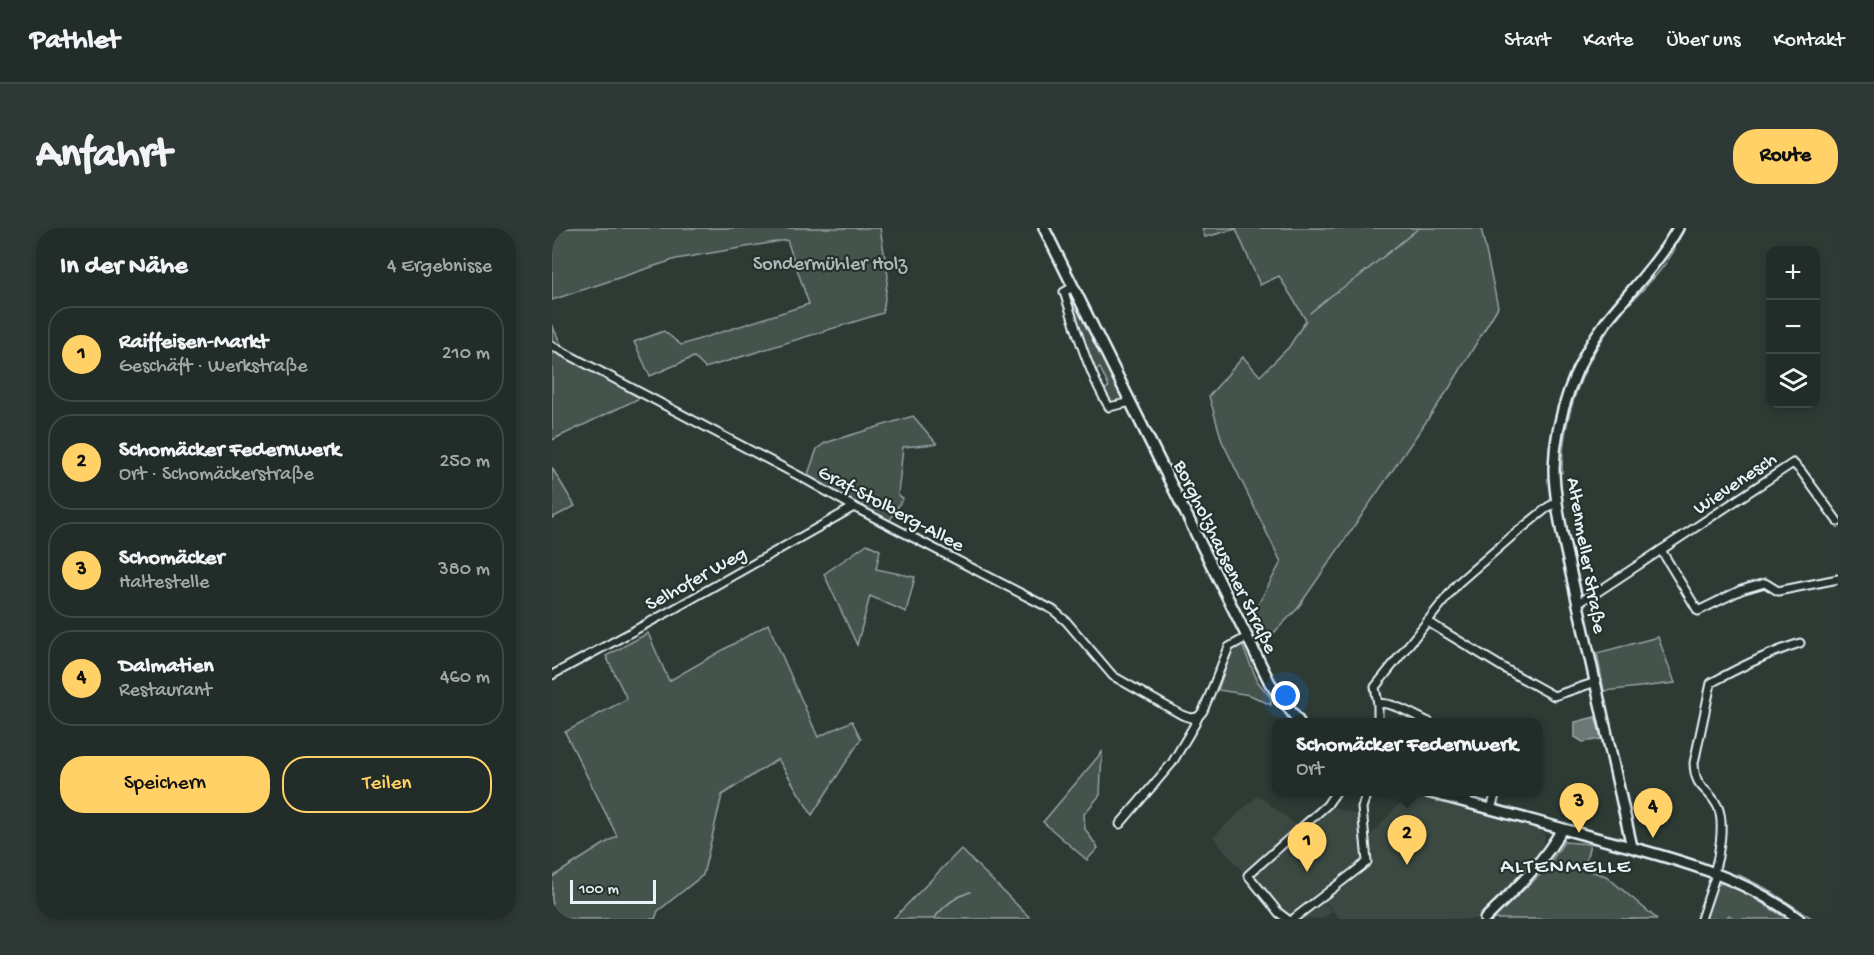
<!DOCTYPE html>
<html lang="de">
<head>
<meta charset="utf-8">
<style>
	:root { --surface:#222c28; --page:#2e3834; --text:#f1f3f6; --muted:#a2a7a8; --line:#3f4845; --accent:#ffd166 }
	body { margin:0; font-family:"Gochi Hand",sans-serif; background:var(--page); color:var(--text) }
	.controls { position:absolute; right:18px; top:18px; display:grid; overflow:hidden; border-radius:12px; box-shadow:0 3px 9px #0003 }
	.controls button { width:54px; height:54px; display:grid; place-items:center; padding:0; border:0; border-bottom:2px solid var(--line); background:var(--surface); color:var(--text); font:30px sans-serif }
	.scale { position:absolute; left:18px; bottom:15px; width:86px; box-sizing:border-box; padding-left:6px; border:3px solid #e8f1f8; border-top:0; font-size:16px; line-height:21px; white-space:nowrap; color:#e8f1f8; -webkit-text-stroke:4px #26332d; paint-order:stroke }
	.you { position:absolute; left:734px; top:468px; width:21px; height:21px; margin:-15px; border:4px solid #fff; border-radius:50%; background:#1a73e8; box-shadow:0 0 0 9px #1a73e833 }
	.badge { display:grid; place-items:center; width:39px; height:39px; border-radius:50%; background:var(--accent); color:#111; font-size:20px; font-weight:700 }
	.pin { position:absolute; translate:-50% -50px; filter:drop-shadow(0 2px 3px #0008) }
	.pin::after { content:''; position:absolute; top:32px; width:21px; height:18px; background:inherit; clip-path:polygon(0 0,100% 0,50% 100%) }
	.popup { position:absolute; left:720px; top:490px; width:270px; height:78px; box-sizing:border-box; display:grid; place-content:center; border-radius:12px; background:var(--surface); filter:drop-shadow(0 2px 4px #0005); font-size:20px; white-space:nowrap; color:var(--muted) }
	.popup b { font-size:22px; color:var(--text) }
	.popup::after { content:''; position:absolute; left:50%; top:100%; margin-left:-12px; border:12px solid transparent; border-top-color:var(--surface) }
	.list { margin:0; padding:0; list-style:none }
	h2 { display:flex; justify-content:space-between; align-items:center; height:78px; margin:0; padding:0 24px; font-size:26px }
	h2 small { font-size:20px; font-weight:400; color:var(--muted) }
	.list li { display:grid; grid-template-columns:39px 1fr auto; gap:18px; align-items:center; box-sizing:border-box; height:96px; margin:0 12px 12px; padding:0 12px; border:2px solid var(--line); border-radius:24px }
	.list b { display:block; font-size:22px; white-space:nowrap }
	.list p { margin:0; font-size:20px; white-space:nowrap; color:var(--muted) }
	.list em { font-size:20px; font-style:normal; color:var(--muted) }
	.actions { display:flex; gap:12px; padding:18px 24px }
	.actions a { flex:1; padding:14px 0; border:2px solid var(--accent); border-radius:24px; text-align:center; font-size:21px; color:var(--accent) }
	.actions .main { background:var(--accent); color:#111 }
	.icon { flex:none; width:33px; height:33px; fill:none; stroke:currentColor; stroke-width:2; stroke-linecap:round; stroke-linejoin:round }
	.map { position:relative; flex:none; width:1286px; height:691px; overflow:hidden; border-radius:24px }
	header { display:flex; align-items:center; gap:36px; box-sizing:border-box; height:84px; padding:0 30px; background:var(--surface); border-bottom:2px solid var(--line) }
	header strong { font-size:28px }
	nav { display:flex; gap:33px; margin-inline-start:auto; font-size:21px }
	.intro { display:flex; align-items:center; justify-content:space-between; box-sizing:border-box; height:144px; padding:0 36px }
	h1 { margin:0; font-size:42px }
	.button { padding:15px 27px; border-radius:24px; background:var(--accent); color:#111; font-size:21px; font-weight:700 }
	main { display:flex; gap:36px; padding:0 36px }
	aside { flex:1; background:var(--surface); border-radius:24px; box-shadow:0 3px 9px #0003 }
	.map>svg:first-child { display:block }
</style>
</head>
<body>
<header>
<strong>Pathlet</strong>
<nav><a>Start</a><a>Karte</a><a>Über uns</a><a>Kontakt</a></nav>
</header>
<div class="intro"><h1>Anfahrt</h1><a class="button">Route</a></div>
<main>
<aside>
<h2>In der Nähe<small>4 Ergebnisse</small></h2>
<ul class="list">
<li><span class="badge">1</span><div><b>Raiffeisen-Markt</b><p>Geschäft · Werkstraße</p></div><em>210 m</em></li>
<li><span class="badge">2</span><div><b>Schomäcker Federnwerk</b><p>Ort · Schomäckerstraße</p></div><em>250 m</em></li>
<li><span class="badge">3</span><div><b>Schomäcker</b><p>Haltestelle</p></div><em>380 m</em></li>
<li><span class="badge">4</span><div><b>Dalmatien</b><p>Restaurant</p></div><em>460 m</em></li>
</ul>
<div class="actions"><a class="main">Speichern</a><a>Teilen</a></div>
</aside>
<div class="map">
<svg width="1286" height="691" viewBox="0 0 1286 691">
	<rect width="100%" height="100%" fill="#2e3b35"/>
	<filter id="ink" filterUnits="userSpaceOnUse"><feTurbulence type="fractalNoise" baseFrequency=".0167" numOctaves="2"/><feDisplacementMap in="SourceGraphic" scale="12" xChannelSelector="R" yChannelSelector="G"/><feConvolveMatrix kernelMatrix="1 2 1 2 8 2 1 2 1" color-interpolation-filters="sRGB"/></filter>
	<g filter="url(#ink)">
		<polygon fill="#3b4843" points="856,566 989,601 993,610 987,626 925,691 788,691 772,672 792,655 770,672 780,683 770,691 731,691 661,609 706,567 744,597 772,573 780,579 808,588 816,611"/>
		<g fill="#45524e" stroke="#96a2a3" stroke-width="1.5">
			<polygon points="0,0 328,0 336,48 331,85 153,140 142,129 98,148 82,114 112,103 129,117 257,76 235,12 124,31 0,72"/>
			<polygon points="650,0 929,0 946,79 898,159 745,381 708,419 695,397 729,334 670,213 657,168 691,129 708,148 737,119 754,92 727,48 708,57 684,1 653,9"/>
			<polygon points="519,65 522,67 572,173 565,176 557,173 551,162 557,159 548,140 542,143 517,69"/>
			<polygon points="0,97 16,131 20,131 88,170 0,212"/>
			<polygon points="361,188 385,216 351,219 346,267 351,270 337,294 255,249 265,221 273,215"/>
			<polygon points="0,240 23,278 0,290"/>
			<polygon points="315,316 328,322 324,341 363,349 354,384 318,368 305,417 272,346"/>
			<polygon points="216,396 266,509 300,493 309,511 260,587 226,531 170,567 151,647 106,683 103,691 3,691 0,689 0,649 65,608 13,504 75,471 54,428 96,405 117,453"/>
			<polygon points="1106,409 1123,455 1052,463 1045,425"/>
			<polygon points="690,417 706,454 719,470 719,477 698,467 666,462 680,421"/>
			<polygon points="550,524 548,567 532,586 533,601 546,620 535,632 491,594"/>
			<polygon points="1012,614 1038,616 1032,641 1054,648 1105,691 940,691 992,643"/>
			<polygon points="409,621 477,689 476,691 341,691"/>
			<polygon points="1170,655 1196,666 1235,691 1183,691 1177,687 1174,691 1152,691 1162,659"/>
		</g>
		<polygon fill="#6b7775" stroke="#9da8a9" stroke-width="1.5" points="1043,489 1050,511 1031,514 1023,509 1023,494"/>
		<g fill="none" stroke-linecap="round" stroke-linejoin="round">
			<g stroke="#9da8a9" stroke-width="1.5">
				<polyline points="1127,11 1132,0"/>
				<polyline points="1112,15 1120,0"/>
				<polyline points="758,85 780,67 805,50 867,0"/>
				<polyline points="1015,153 1027,126 1050,89 1098,33"/>
				<polyline points="1008,178 1012,162"/>
				<polyline points="998,220 1002,203"/>
				<path d="M1010,245C1010,186 1033,129 1070,84C1088,64 1110,44 1123,21"/>
				<polyline points="1021,324 1029,363"/>
				<polyline points="1185,646 1215,661 1261,691"/>
				<path d="M382,691C392,677 403,669 418,664"/>
			</g>
			<g stroke="#e8f1f8" stroke-width="11">
				<g id="street">
					<path d="M521,59L512,64C525,103 536,144 557,179L579,174"/>
					<polyline points="0,118 251,250 302,279 501,382 514,393 561,448 630,487 639,490 646,489"/>
					<polyline points="1109,322 1146,383 1189,362 1213,355 1226,363 1286,351"/>
					<polyline points="1025,375 1044,365 1241,235 1249,243 1286,294"/>
					<polyline points="876,394 955,442 1002,468 1044,454"/>
					<polyline points="0,447 120,382 302,279"/>
					<path d="M826,476C838,472 865,489 877,494"/>
					<polyline points="826,494 826,476 823,459 906,355 959,309 996,279 1004,275"/>
					<polyline points="939,581 944,564"/>
					<polyline points="568,596 620,535 643,496 646,489 651,483 677,419 695,409"/>
					<path d="M1162,645C1167,628 1173,596 1166,579C1156,558 1143,563 1142,535L1159,455C1188,439 1216,425 1248,415"/>
					<polyline points="735,691 727,685 696,647 775,577 784,564"/>
					<polyline points="741,691 815,634 810,580 815,564"/>
					<polyline points="1149,691 1164,646"/>
				</g>
			</g>
			<g stroke="#e8f1f8" stroke-width="14">
				<g id="secondary">
					<polyline points="492,0 718,455 747,494"/>
					<path d="M875,564C925,577 975,591 1026,605C1102,626 1183,642 1247,691"/>
					<path d="M1080,619L1010,305C1006,283 1002,262 1002,241C1003,189 1024,132 1056,91C1080,61 1107,34 1126,0"/>
					<path d="M933,691C961,663 991,636 1010,601"/>
				</g>
			</g>
			<use href="#street" stroke="#26332d" stroke-width="7"/>
			<use href="#secondary" stroke="#26332d" stroke-width="9"/>
		</g>
	</g>
	<g text-anchor="middle" stroke-width="4.5" stroke-linejoin="round" paint-order="stroke">
		<g font-size="20" fill="#afb9bc" stroke="#26332d">
			<text x="278" y="41">Sondermühler Holz</text>
		</g>
		<g font-size="20" fill="#e8f1f8" stroke="#26332d">
			<text transform="translate(1182 254) rotate(-34)" y="7">Wievenesch</text>
			<text transform="translate(340 279) rotate(28)" y="7">Graf-Stolberg-Allee</text>
			<text transform="translate(1036 327) rotate(80)" y="7">Altenmeller Straße</text>
			<text transform="translate(675 328) rotate(64)" y="7">Borgholzhausener Straße</text>
			<text transform="translate(143 349) rotate(-29)" y="7">Selhofer Weg</text>
		</g>
		<g font-size="22" letter-spacing="1.5" fill="#e8f1f8" stroke="#26332d">
			<text x="1014" y="644">ALTENMELLE</text>
		</g>
	</g>
</svg>
<div class="controls">
<button>+</button>
<button>−</button>
<button><svg class="icon" aria-label="layers" viewBox="0 0 24 24"><path d="M12 4l9 5-9 5-9-5zM3 14l9 5 9-5"/></svg></button>
</div>
<div class="scale">100 m</div>
<div class="you"></div>
<div class="pin badge" style="left:755px;top:644px">1</div>
<div class="pin badge" style="left:855px;top:637px">2</div>
<div class="popup"><b>Schomäcker Federnwerk</b>Ort</div>
<div class="pin badge" style="left:1027px;top:605px">3</div>
<div class="pin badge" style="left:1101px;top:610px">4</div>
</div>
</main>
</body>
</html>
